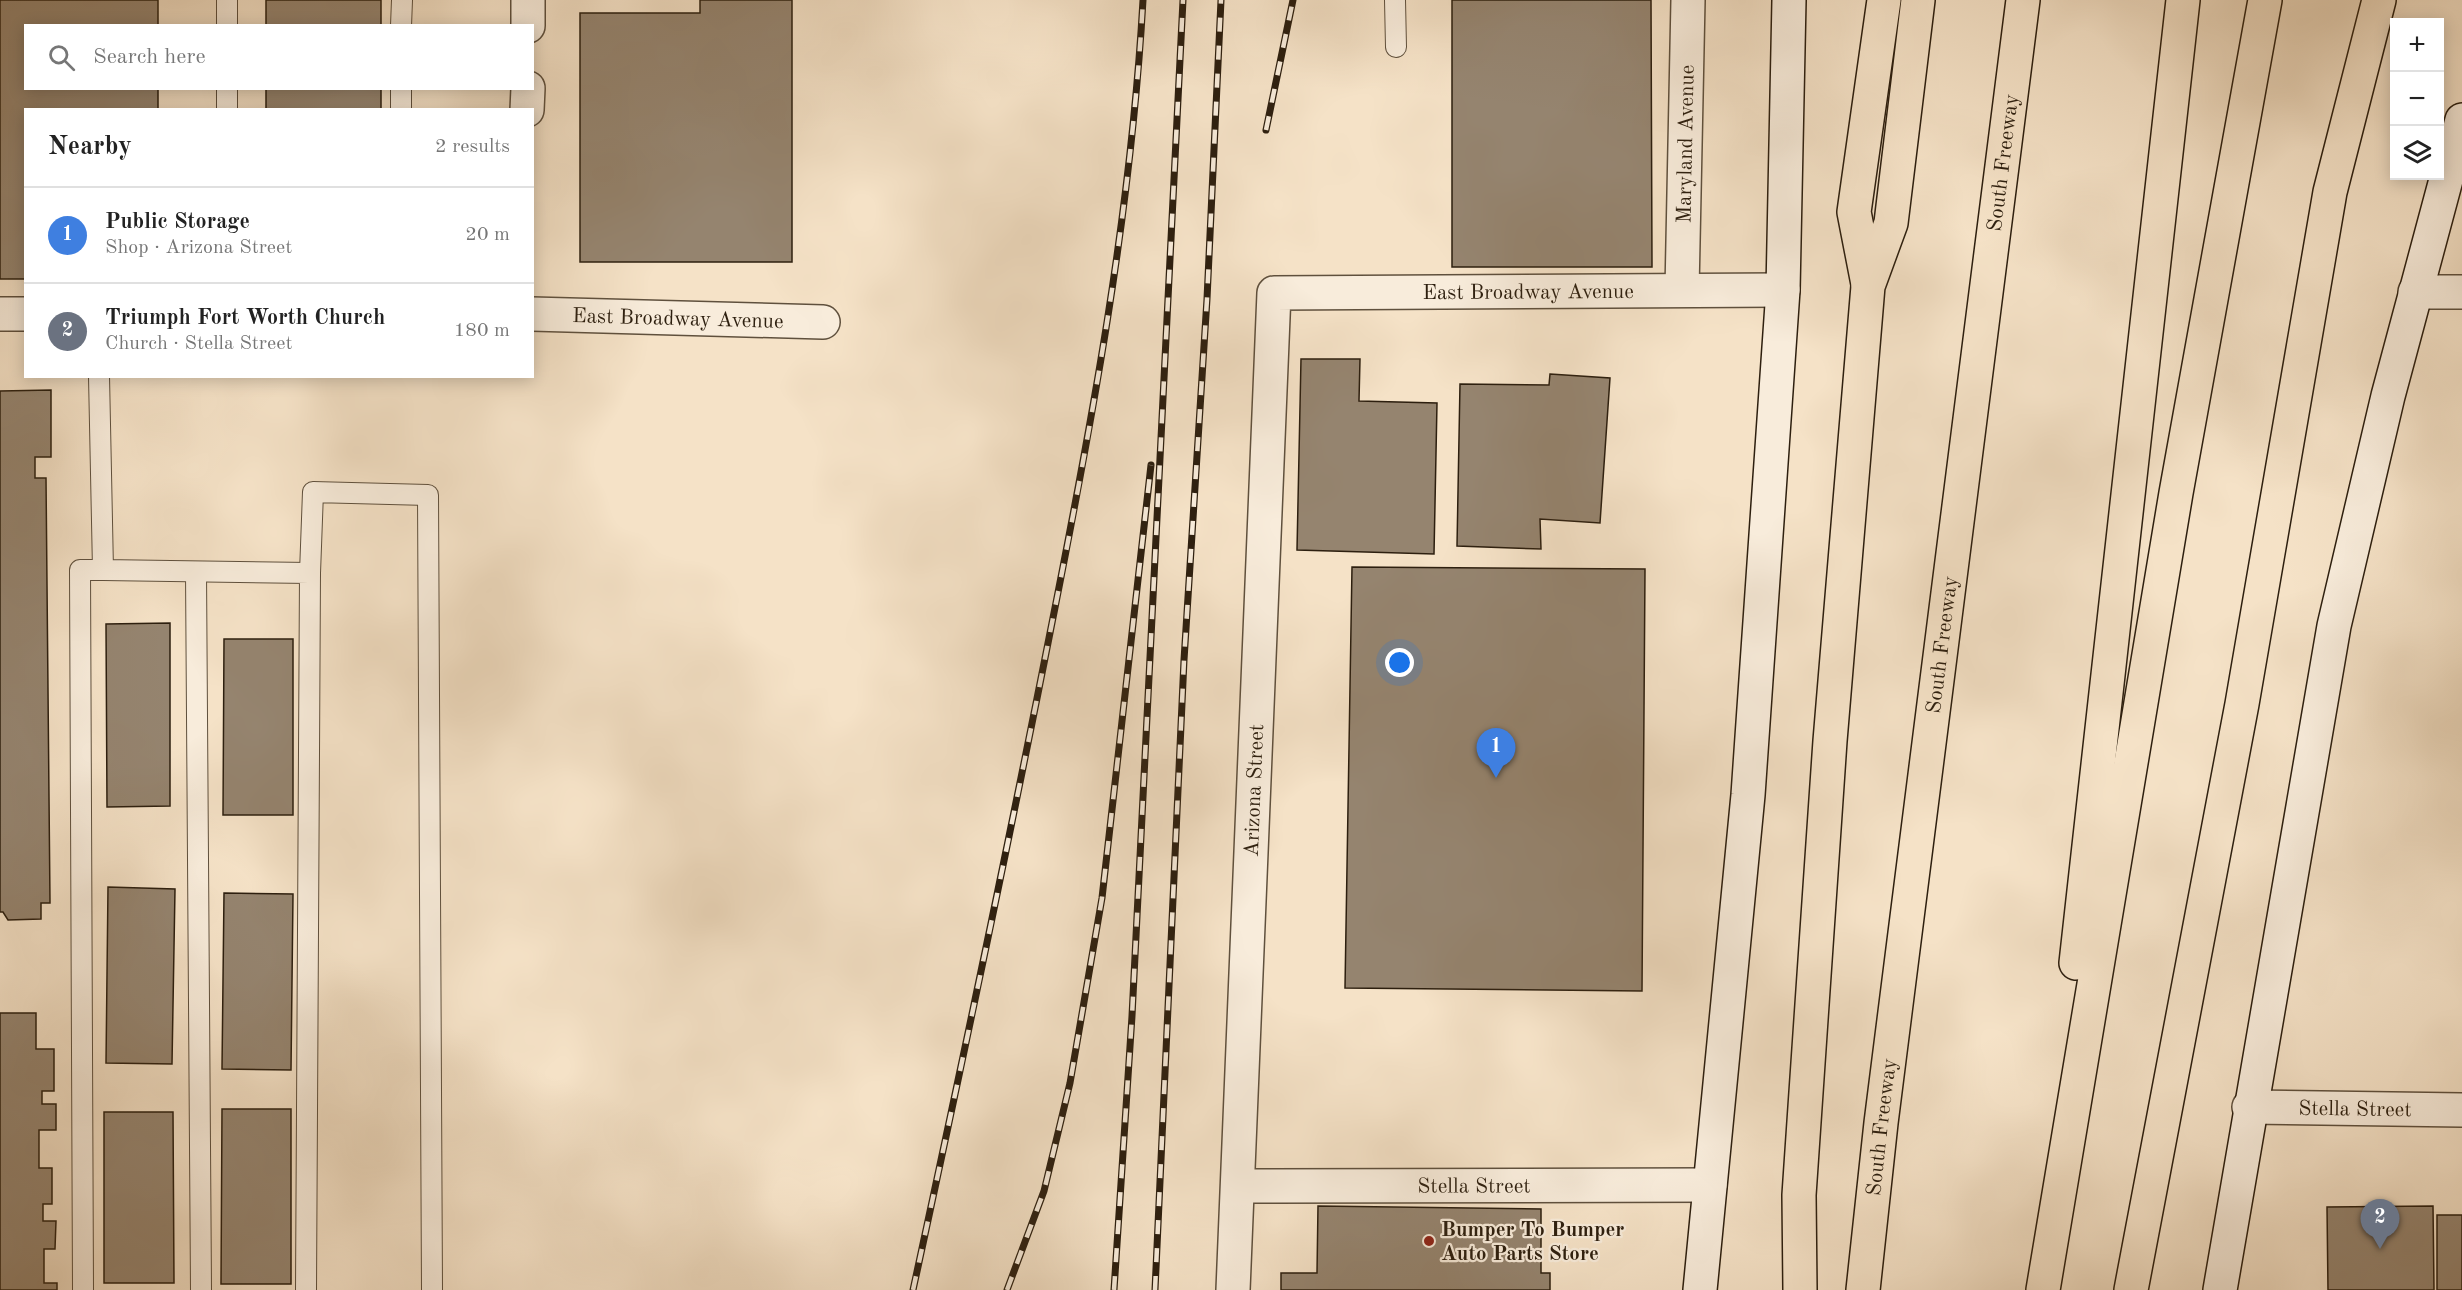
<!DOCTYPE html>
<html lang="en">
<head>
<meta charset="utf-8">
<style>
	:root { --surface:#fff; --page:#f2f2f2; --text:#222; --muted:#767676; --line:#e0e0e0; --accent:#0b8043 }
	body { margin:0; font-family:"Old Standard TT",serif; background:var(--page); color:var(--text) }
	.controls { position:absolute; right:18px; top:18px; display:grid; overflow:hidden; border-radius:0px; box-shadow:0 3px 15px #0003 }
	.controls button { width:54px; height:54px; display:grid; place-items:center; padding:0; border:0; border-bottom:2px solid var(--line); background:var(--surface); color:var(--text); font:30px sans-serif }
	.you { position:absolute; left:1400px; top:663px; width:21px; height:21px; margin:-15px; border:4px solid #fff; border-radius:50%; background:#1a73e8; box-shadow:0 0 0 9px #1a73e833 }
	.badge { display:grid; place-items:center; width:39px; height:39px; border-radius:50%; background:var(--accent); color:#fff; font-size:20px; font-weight:700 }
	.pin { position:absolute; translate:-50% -50px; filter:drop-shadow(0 2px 3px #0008) }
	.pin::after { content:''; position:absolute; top:32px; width:21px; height:18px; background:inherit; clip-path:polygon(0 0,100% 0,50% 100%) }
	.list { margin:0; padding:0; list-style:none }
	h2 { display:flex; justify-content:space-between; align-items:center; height:78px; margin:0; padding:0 24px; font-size:26px }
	h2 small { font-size:20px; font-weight:400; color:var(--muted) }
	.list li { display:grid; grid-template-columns:39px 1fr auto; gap:18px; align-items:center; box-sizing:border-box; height:96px; padding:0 24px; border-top:2px solid var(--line) }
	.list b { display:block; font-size:22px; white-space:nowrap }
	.list p { margin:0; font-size:20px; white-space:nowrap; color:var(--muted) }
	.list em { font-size:20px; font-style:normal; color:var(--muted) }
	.icon { flex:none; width:33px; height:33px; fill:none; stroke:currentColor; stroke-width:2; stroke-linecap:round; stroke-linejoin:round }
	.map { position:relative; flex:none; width:2462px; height:1290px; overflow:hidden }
	.search { position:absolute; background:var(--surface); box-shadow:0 3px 15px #0003; left:24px; top:24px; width:510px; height:66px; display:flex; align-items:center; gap:15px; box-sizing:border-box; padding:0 21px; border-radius:0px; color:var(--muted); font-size:22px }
	.panel { position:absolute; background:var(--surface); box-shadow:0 3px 15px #0003; left:24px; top:108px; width:510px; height:270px; border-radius:0px }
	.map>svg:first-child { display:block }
</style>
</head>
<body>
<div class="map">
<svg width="2462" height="1290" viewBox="0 0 2462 1290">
	<rect width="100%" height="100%" fill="#f5e2c7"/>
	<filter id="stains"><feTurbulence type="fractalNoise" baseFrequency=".00333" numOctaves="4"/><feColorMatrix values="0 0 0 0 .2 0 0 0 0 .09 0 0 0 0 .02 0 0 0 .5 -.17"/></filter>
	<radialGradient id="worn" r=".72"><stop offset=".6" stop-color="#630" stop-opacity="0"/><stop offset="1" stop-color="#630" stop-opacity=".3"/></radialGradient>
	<g fill="#95846f" stroke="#2d1f0f" stroke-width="1.5">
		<polygon points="0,0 158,0 158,26 26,26 26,88 158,88 158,110 26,110 26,279 0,279"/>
		<rect x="266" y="0" width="115" height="26"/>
		<polygon points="700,0 792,0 792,262 580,262 580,13 700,13"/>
		<polygon points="1452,0 1651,0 1652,267 1452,267"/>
		<rect x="266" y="88" width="115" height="22"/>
		<polygon points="1301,359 1360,359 1359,401 1437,403 1434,554 1297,550"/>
		<polygon points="1550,374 1610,378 1600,523 1540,519 1541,549 1457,546 1460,384 1549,385"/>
		<polygon points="51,390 51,457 35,457 35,478 46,478 50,903 41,903 41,919 8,920 3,912 0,912 0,391"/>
		<polygon points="1352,567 1645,569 1642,991 1345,988"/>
		<polygon points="170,623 170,806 107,807 106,624"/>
		<polygon points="224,639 293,639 293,815 223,815"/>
		<polygon points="108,887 175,889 172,1064 106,1063"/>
		<polygon points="224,893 293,894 291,1070 222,1069"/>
		<polygon points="0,1013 36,1013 36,1049 54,1049 54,1091 42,1091 42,1104 56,1104 56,1130 39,1130 39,1168 52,1168 52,1204 43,1204 43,1221 56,1221 55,1249 44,1249 44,1283 57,1283 57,1290 0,1290"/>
		<polygon points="222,1109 291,1109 291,1284 221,1284"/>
		<polygon points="104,1112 173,1112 174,1283 104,1283"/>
		<polygon points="1318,1206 1541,1209 1541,1273 1550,1273 1550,1290 1281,1290 1281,1273 1317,1273"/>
		<polygon points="2433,1206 2434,1290 2328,1290 2327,1207"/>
		<rect x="2437" y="1215" width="25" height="75"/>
	</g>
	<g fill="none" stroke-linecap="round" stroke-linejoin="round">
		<g stroke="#5f503d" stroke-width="22">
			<g id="lane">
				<polyline points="1395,0 1396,47"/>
				<polyline points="227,26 227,0"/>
				<polyline points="401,26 402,0"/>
				<polyline points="227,110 227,88"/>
				<polyline points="401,110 401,88"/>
				<polyline points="99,376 103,570 310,573 306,1290"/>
				<polyline points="196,572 201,1290"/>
				<polyline points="310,573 313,492 428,495 432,1290"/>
				<polyline points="83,1290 80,570 103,570"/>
			</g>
		</g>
		<g stroke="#5f503d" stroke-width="36">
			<g id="street">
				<polyline points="528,0 528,26"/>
				<polyline points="527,110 528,88"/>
				<path id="s1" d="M1682,290L1688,0"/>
				<polyline points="2415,292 2462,292"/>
				<polyline points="0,314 26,314"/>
				<path id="s2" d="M532,314L823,322"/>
				<path id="s3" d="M2249,1107L2462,1110"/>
				<path id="s4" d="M1238,1186L1710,1185"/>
				<path id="s5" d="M1233,1290L1274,293L1783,290"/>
			</g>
		</g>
		<g stroke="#2d1f0f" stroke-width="36">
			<g id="secondary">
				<polyline points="1700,1290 1748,795 1783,290 1789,0"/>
				<polyline points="2220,1290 2334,626 2388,396 2462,120"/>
			</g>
		</g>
		<g stroke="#2d1f0f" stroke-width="36">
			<g id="highway">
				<polyline points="1868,284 1854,212 1884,0"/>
				<polyline points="2076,963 2183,0"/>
				<polyline points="1800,1290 1799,1195 1830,741 1868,286 1891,223 1918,0"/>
				<path id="s6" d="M1863,1290L1881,1123L2023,0"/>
				<polyline points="2043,1290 2176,493 2265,0"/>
				<polyline points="2131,1290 2242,704 2330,192 2379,0"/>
			</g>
		</g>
		<use href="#lane" stroke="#f8ecdb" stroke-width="20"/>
		<use href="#street" stroke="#f8ecdb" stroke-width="33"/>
		<use href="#secondary" stroke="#f8ecdb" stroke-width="33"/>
		<use href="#highway" stroke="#f5e2c7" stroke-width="33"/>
		<g stroke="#2d1f0f" stroke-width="7">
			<g id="rail">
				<polyline points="1266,130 1293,0"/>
				<path d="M913,1290C960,1073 1006,856 1049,638C1091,427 1131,215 1143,0"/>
				<polyline points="1007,1290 1044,1191 1070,1083 1102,898 1151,465"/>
				<polyline points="1114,1290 1132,1016 1183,0"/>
				<polyline points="1155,1290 1184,660 1207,299 1221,0"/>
			</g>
		</g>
		<use href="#rail" stroke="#f8ecdb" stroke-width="4.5" stroke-dasharray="14" stroke-linecap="butt"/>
	</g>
	<circle fill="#8f2418" stroke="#f8ecdb" stroke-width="2" cx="1429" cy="1241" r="6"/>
	<g text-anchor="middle" stroke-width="4.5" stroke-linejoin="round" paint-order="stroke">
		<g font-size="21" fill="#2d1f0f" stroke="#f8ecdb">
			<text dy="7" stroke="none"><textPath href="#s1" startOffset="146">Maryland Avenue</textPath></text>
			<text dy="7" stroke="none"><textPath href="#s6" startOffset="1136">South Freeway</textPath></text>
			<text dy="7" stroke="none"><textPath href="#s5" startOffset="1252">East Broadway Avenue</textPath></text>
			<text dy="7" stroke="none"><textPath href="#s2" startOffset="146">East Broadway Avenue</textPath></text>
			<text dy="7" stroke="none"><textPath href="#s6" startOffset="650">South Freeway</textPath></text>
			<text dy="7" stroke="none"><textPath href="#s5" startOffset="500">Arizona Street</textPath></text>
			<text dy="7" stroke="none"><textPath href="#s3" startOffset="106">Stella Street</textPath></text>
			<text dy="7" stroke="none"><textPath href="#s6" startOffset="164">South Freeway</textPath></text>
			<text dy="7" stroke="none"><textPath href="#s4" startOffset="236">Stella Street</textPath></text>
		</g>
		<g font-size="21" font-weight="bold" fill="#2d1f0f" stroke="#f8ecdb" text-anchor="start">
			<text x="1441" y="1236">Bumper To Bumper<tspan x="1441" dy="24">Auto Parts Store</tspan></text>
		</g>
	</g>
	<rect width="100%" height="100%" filter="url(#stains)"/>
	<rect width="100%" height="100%" fill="url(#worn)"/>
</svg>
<div class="controls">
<button>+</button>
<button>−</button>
<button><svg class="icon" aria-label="layers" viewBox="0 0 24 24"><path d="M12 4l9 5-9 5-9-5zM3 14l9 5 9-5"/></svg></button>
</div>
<div class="you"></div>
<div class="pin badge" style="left:1496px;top:778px;background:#3f7fe0">1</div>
<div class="pin badge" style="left:2380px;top:1249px;background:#6b7280">2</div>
<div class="search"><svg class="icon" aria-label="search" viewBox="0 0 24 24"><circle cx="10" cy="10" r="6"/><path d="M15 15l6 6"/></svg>Search here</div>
<section class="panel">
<h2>Nearby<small>2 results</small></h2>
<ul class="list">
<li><span class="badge" style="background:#3f7fe0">1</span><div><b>Public Storage</b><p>Shop · Arizona Street</p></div><em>20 m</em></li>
<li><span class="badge" style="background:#6b7280">2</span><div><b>Triumph Fort Worth Church</b><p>Church · Stella Street</p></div><em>180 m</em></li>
</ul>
</section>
</div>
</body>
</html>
